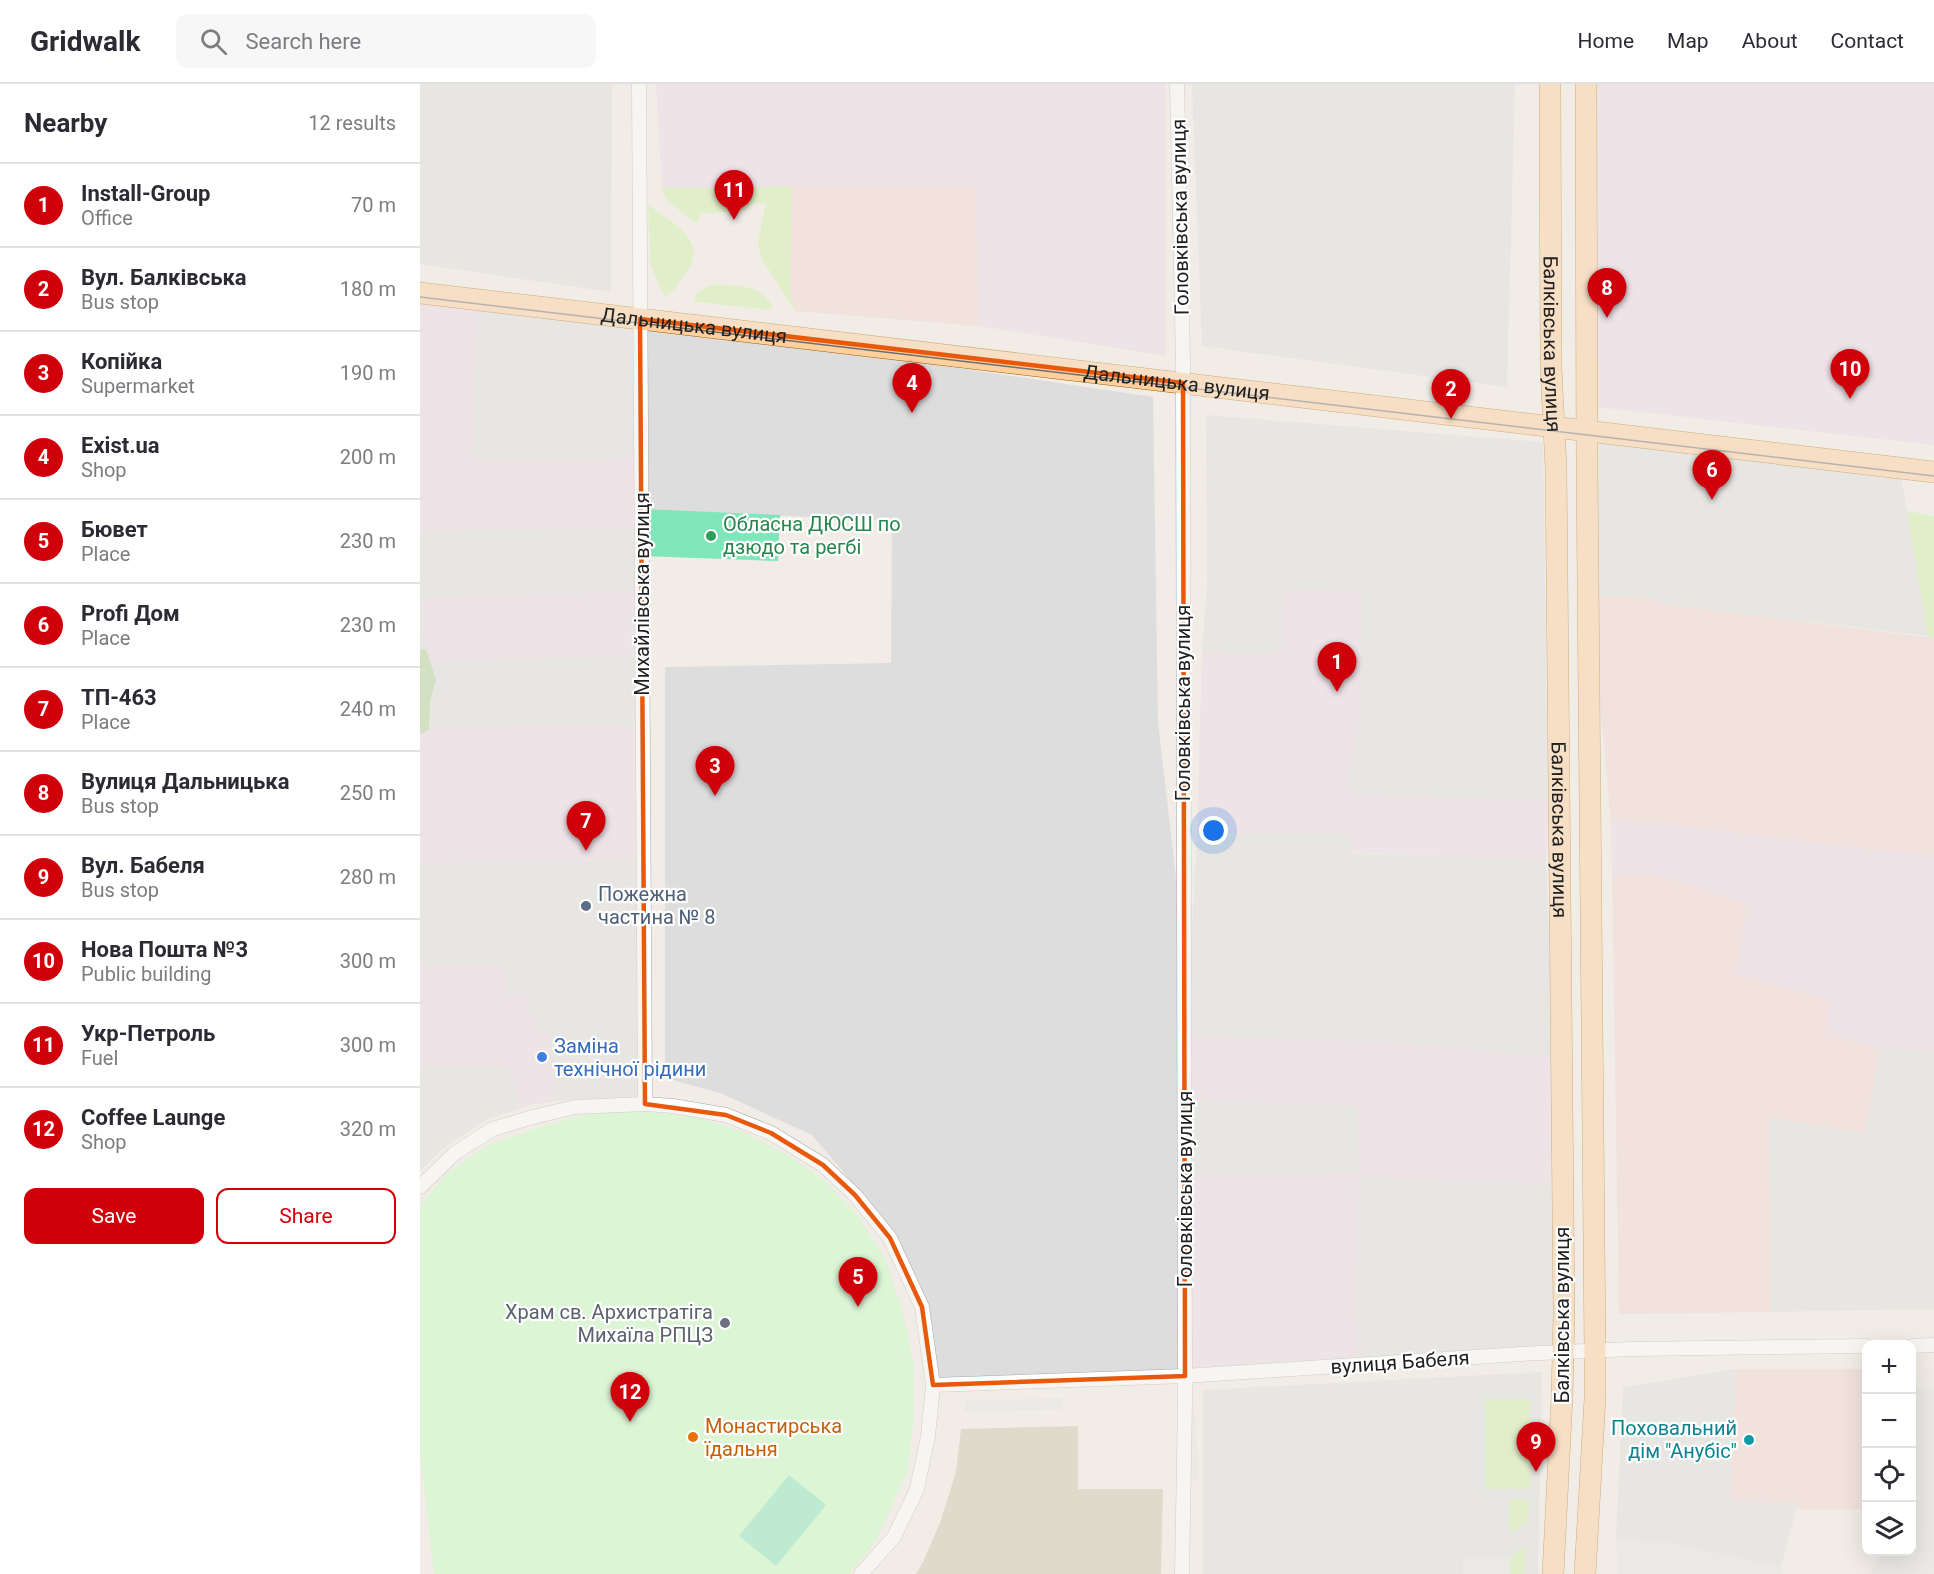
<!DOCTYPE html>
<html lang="en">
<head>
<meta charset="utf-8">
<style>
	:root { --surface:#fff; --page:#f7f7f7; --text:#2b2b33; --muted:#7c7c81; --line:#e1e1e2; --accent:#d0000b }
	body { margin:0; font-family:Roboto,sans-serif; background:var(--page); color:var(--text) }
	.controls { position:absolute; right:18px; bottom:18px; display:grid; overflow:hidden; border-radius:12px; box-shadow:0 6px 24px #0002 }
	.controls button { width:54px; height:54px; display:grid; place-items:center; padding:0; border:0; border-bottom:2px solid var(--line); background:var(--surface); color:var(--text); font:30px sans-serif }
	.you { position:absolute; left:794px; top:747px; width:21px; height:21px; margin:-15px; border:4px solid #fff; border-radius:50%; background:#1a73e8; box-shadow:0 0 0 9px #1a73e833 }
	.badge { display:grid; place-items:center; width:39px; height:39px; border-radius:50%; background:var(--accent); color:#fff; font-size:20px; font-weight:700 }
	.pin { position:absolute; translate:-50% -50px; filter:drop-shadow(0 2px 3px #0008) }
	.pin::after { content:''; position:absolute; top:32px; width:21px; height:18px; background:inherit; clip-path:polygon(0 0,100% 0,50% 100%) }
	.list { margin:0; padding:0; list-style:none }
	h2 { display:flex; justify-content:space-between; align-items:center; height:78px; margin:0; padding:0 24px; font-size:26px }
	h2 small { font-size:20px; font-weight:400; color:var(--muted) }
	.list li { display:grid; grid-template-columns:39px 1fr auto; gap:18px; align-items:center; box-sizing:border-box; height:84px; padding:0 24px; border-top:2px solid var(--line) }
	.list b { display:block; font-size:22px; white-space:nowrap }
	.list p { margin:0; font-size:20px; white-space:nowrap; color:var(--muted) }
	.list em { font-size:20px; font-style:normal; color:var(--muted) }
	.actions { display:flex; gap:12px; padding:18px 24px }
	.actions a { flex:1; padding:14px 0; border:2px solid var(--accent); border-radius:12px; text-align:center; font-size:21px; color:var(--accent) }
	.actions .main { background:var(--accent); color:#fff }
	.icon { flex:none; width:33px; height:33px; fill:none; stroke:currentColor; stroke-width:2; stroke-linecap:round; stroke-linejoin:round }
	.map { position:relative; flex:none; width:1514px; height:1490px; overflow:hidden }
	header { display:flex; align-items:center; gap:36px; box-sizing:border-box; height:84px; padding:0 30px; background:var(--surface); border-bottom:2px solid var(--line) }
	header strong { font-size:28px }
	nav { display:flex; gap:33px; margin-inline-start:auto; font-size:21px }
	.search { width:420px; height:54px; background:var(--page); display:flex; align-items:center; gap:15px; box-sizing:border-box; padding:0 21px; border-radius:12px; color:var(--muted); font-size:22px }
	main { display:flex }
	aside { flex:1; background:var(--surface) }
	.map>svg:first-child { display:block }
</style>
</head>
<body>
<header>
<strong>Gridwalk</strong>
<div class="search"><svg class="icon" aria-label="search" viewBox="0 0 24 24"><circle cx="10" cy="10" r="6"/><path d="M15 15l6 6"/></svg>Search here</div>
<nav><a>Home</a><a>Map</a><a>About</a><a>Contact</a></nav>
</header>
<main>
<aside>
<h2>Nearby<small>12 results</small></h2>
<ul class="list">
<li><span class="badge">1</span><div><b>Install-Group</b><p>Office</p></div><em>70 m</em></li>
<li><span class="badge">2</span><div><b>Вул. Балківська</b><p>Bus stop</p></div><em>180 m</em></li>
<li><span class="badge">3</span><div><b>Копійка</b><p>Supermarket</p></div><em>190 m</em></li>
<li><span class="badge">4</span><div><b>Exist.ua</b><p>Shop</p></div><em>200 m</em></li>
<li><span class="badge">5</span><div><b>Бювет</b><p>Place</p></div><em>230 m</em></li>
<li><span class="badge">6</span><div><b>Profi Дом</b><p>Place</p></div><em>230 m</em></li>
<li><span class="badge">7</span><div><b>ТП-463</b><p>Place</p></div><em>240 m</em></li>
<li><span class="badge">8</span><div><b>Вулиця Дальницька</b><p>Bus stop</p></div><em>250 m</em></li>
<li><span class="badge">9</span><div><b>Вул. Бабеля</b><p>Bus stop</p></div><em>280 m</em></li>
<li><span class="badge">10</span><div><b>Нова Пошта №3</b><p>Public building</p></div><em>300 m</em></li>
<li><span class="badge">11</span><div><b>Укр-Петроль</b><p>Fuel</p></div><em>300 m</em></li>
<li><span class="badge">12</span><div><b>Coffee Launge</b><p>Shop</p></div><em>320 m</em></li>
</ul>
<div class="actions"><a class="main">Save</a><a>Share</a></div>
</aside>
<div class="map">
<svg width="1514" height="1490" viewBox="0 0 1514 1490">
	<rect width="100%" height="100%" fill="#f1ede6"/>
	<g fill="#dedddd">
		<polygon points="0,0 192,0 191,208 0,180"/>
		<polygon points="772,0 1095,0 1087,303 782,262"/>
		<polygon points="58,219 218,237 219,375 55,376 54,312"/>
		<polygon points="223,237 733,313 738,638 763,854 764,1291 515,1299 503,1227 476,1150 392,1051 300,1009 245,994 245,583 471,579 472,437 224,425"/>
		<polygon points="786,331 1123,358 1128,717 931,710 929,683 939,645 862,563 846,571 782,568 787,501"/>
		<polygon points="1179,358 1480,386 1508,552 1245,520 1230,514 1170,512"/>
		<polygon points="220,443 220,508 3,514 5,579 221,572 220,641 0,644 0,448"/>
		<polygon points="777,747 790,749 930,751 930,769 1126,776 1134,974 990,960 767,951"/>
		<polygon points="220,776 220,1015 154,1015 131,1018 130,948 116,948 108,932 86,911 85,881 0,882 0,779"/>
		<polygon points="1460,964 1514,968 1514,1225 1351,1228 1349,1034 1446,1050"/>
		<polygon points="84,982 90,986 101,1025 67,1035 21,1066 0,1087 0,983"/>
		<polygon points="767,1016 939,1022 1116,1099 1131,1102 1138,1266 938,1280 936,1211 939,1091 766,1094"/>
		<polygon points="1316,1285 1310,1417 1378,1419 1361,1483 1246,1458 1196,1456 1203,1303"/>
		<polygon points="1122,1288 1118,1490 783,1490 783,1306"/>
	</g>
	<g fill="#f3d4d4">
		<polygon points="372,102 556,102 559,242 375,227 370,207"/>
		<polygon points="1170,512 1230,514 1245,520 1514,554 1514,773 1507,770 1451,766 1246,740 1191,738"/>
		<polygon points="1192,790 1242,792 1328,819 1316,890 1407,915 1408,949 1460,964 1446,1050 1349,1034 1351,1228 1199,1230"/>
		<polygon points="1316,1285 1446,1285 1446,1425 1376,1425 1377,1419 1310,1417"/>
	</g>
	<g fill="#ebd7e8">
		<polygon points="236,0 746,0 746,272 559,242 556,102 372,102 242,104"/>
		<polygon points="1177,0 1514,0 1514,361 1176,323"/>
		<polygon points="0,213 58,219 54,312 55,376 219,375 220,443 0,448"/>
		<polygon points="864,505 943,508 939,645 929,683 931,710 1128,717 1126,776 929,768 930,751 790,749 777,747 782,568 846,571 862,564"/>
		<polygon points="220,508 221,572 5,579 3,514"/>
		<polygon points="220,641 220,776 0,779 0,644"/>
		<polygon points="1191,738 1246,740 1451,766 1507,770 1514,773 1514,968 1460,964 1407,949 1407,915 1316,890 1328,819 1242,792 1192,790"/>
		<polygon points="85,881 86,911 108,911 108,931 116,931 116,948 130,948 131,1018 110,1021 101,1025 90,987 84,982 0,983 0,882"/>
		<polygon points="767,951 990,960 1134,974 1131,1102 1116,1099 990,1096 939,1091 936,1211 938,1280 768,1290 766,1094 939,1090 938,1022 767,1016"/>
	</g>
	<polygon fill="#c7c5b0" points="658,1342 658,1405 743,1405 741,1490 496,1490 503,1478 520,1439 536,1388 541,1345"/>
	<g fill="#cfefa8">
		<polygon points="372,102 370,207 375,227 342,175 338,160 346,119 332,120 324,127 281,129 276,140 245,114 242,104"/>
		<path d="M228,121C254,140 291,157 264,192C258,200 253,208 245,213L231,183Z"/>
		<path d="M291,201C315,201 339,199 352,222L351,225H343L277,218L274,215L279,207Z"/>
		<polygon points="1487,427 1514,432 1514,554 1508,552"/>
		<polygon points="1110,1315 1110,1405 1065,1405 1065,1315"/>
		<polygon points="1089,1415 1109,1416 1108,1437 1089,1450"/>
		<polygon points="1106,1461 1104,1490 1090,1490 1090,1474"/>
	</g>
	<polygon fill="#acd397" points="6,565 16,596 10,617 9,646 0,650 0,566"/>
	<polygon fill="#c0fec2" points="174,1028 235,1028 283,1035 325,1049 366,1070 405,1097 439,1133 466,1177 483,1230 494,1282 494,1333 487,1388 455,1458 429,1490 14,1490 0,1368 0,1122 27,1089 68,1061 124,1042"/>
	<g fill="#7ee6b8">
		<polygon points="224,425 360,431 358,477 222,472"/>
		<polygon points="369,1391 406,1421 356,1482 319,1452"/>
	</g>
	<g fill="#e4e4e4">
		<polygon points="1493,1303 1514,1304 1514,1490 1450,1490 1462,1468 1492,1468 1492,1313"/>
		<polygon points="643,1314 643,1325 545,1328 545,1317"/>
		<polygon points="768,1330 776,1330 778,1396 770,1397"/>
		<polygon points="1196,1456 1246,1458 1361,1483 1362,1490 1198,1490"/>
		<rect x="1043" y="1474" width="47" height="16"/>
	</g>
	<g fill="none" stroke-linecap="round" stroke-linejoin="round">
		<g stroke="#a7a7a7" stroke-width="15">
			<g id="minor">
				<polyline points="219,0 225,1020"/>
				<polyline points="757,0 763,278 765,1317 762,1490"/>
				<polyline points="0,1103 35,1069 73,1045 113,1033 155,1023 225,1020 253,1022 306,1031 351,1049 403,1081 435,1111 470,1154 502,1223 513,1301 508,1352 497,1405 474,1453 441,1490"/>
				<polyline points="1492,1262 1514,1261"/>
				<polyline points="513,1301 765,1292 1101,1270 1211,1265 1446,1262"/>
			</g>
		</g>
		<g stroke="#9c6000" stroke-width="22">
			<g id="primary">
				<path id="s1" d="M1130,0L1131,284L1136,384L1144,1232L1142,1313L1133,1490"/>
				<path id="s2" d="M0,209L1514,388"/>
				<polyline points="1165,1490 1175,1314 1175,1267 1167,387 1166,0"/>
			</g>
		</g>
		<use href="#minor" stroke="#fff" stroke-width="14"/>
		<use href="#primary" stroke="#ffcf9d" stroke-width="21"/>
		<polyline stroke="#6e6e6e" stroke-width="1.5" points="0,213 1514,392"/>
	</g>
	<path d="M0 0H1514V1490H0ZM220,235L763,299L765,1292L513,1301L502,1223L470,1154L435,1111L403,1081L351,1049L306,1031L225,1020Z" fill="#f1ede6" fill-opacity=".55" fill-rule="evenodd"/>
	<path fill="none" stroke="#e8590c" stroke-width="4.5" stroke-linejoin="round" d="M220,235L763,299L765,1292L513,1301L502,1223L470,1154L435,1111L403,1081L351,1049L306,1031L225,1020Z"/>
	<circle fill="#2e9e5b" stroke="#fff" stroke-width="2" cx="291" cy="452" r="6"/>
	<circle fill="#5c6f8a" stroke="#fff" stroke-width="2" cx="166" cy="822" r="6"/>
	<circle fill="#3f7fe0" stroke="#fff" stroke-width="2" cx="122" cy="973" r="6"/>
	<circle fill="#6b7280" stroke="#fff" stroke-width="2" cx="305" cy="1239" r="6"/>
	<circle fill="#e8710a" stroke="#fff" stroke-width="2" cx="273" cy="1353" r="6"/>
	<circle fill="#0f9aa8" stroke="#fff" stroke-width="2" cx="1329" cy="1356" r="6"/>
	<g text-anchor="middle" stroke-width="4.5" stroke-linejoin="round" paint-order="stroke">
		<g font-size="20" fill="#202020" stroke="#fff">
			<text transform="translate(760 133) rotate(-91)" y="7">Головківська вулиця</text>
			<text dy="7" stroke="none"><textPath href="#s2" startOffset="276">Дальницька вулиця</textPath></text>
			<text dy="7" stroke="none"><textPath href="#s1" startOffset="260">Балківська вулиця</textPath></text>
			<text dy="7" stroke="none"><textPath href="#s2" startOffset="762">Дальницька вулиця</textPath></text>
			<text transform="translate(222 510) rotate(-90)" y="7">Михайлівська вулиця</text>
			<text transform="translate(763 619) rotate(-90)" y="7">Головківська вулиця</text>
			<text dy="7" stroke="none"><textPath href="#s1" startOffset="746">Балківська вулиця</textPath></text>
			<text transform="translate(765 1105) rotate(-90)" y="7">Головківська вулиця</text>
			<text transform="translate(1142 1231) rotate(-90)" y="7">Балківська вулиця</text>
			<text transform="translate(980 1278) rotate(-4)" y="7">вулиця Бабеля</text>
		</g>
		<g font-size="20" fill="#27864d" stroke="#fff" text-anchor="start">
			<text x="303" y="447">Обласна ДЮСШ по<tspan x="303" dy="23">дзюдо та регбі</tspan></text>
		</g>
		<g font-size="20" fill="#4e5e75" stroke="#fff" text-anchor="start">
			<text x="178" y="817">Пожежна<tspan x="178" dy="23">частина № 8</tspan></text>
		</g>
		<g font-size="20" fill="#366cbe" stroke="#fff" text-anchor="start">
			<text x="134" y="969">Заміна<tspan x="134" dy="23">технічної рідини</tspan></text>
		</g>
		<g font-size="20" fill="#5b616d" stroke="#fff" text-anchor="end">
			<text x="293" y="1235">Храм св. Архистратіга<tspan x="293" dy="23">Михаїла РПЦЗ</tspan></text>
		</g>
		<g font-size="20" fill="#c56008" stroke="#fff" text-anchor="start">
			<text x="285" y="1349">Монастирська<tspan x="285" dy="23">їдальня</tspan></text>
		</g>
		<g font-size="20" fill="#0d838f" stroke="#fff" text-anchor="end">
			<text x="1317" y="1351">Поховальний<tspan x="1317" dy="23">дім "Анубіс"</tspan></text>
		</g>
	</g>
</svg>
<div class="controls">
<button>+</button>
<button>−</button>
<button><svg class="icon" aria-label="locate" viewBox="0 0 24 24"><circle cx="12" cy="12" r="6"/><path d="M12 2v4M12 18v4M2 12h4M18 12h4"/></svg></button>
<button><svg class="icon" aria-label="layers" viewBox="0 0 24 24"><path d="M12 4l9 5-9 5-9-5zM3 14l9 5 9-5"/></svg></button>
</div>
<div class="you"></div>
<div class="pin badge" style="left:917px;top:608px">1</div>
<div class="pin badge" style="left:1031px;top:335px">2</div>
<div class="pin badge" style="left:295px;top:712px">3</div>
<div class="pin badge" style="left:492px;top:329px">4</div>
<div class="pin badge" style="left:438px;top:1223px">5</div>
<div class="pin badge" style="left:1292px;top:416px">6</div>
<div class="pin badge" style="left:166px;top:767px">7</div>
<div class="pin badge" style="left:1187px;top:234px">8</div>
<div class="pin badge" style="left:1116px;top:1388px">9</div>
<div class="pin badge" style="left:1430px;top:315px">10</div>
<div class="pin badge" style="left:314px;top:136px">11</div>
<div class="pin badge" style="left:210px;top:1338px">12</div>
</div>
</main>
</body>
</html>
